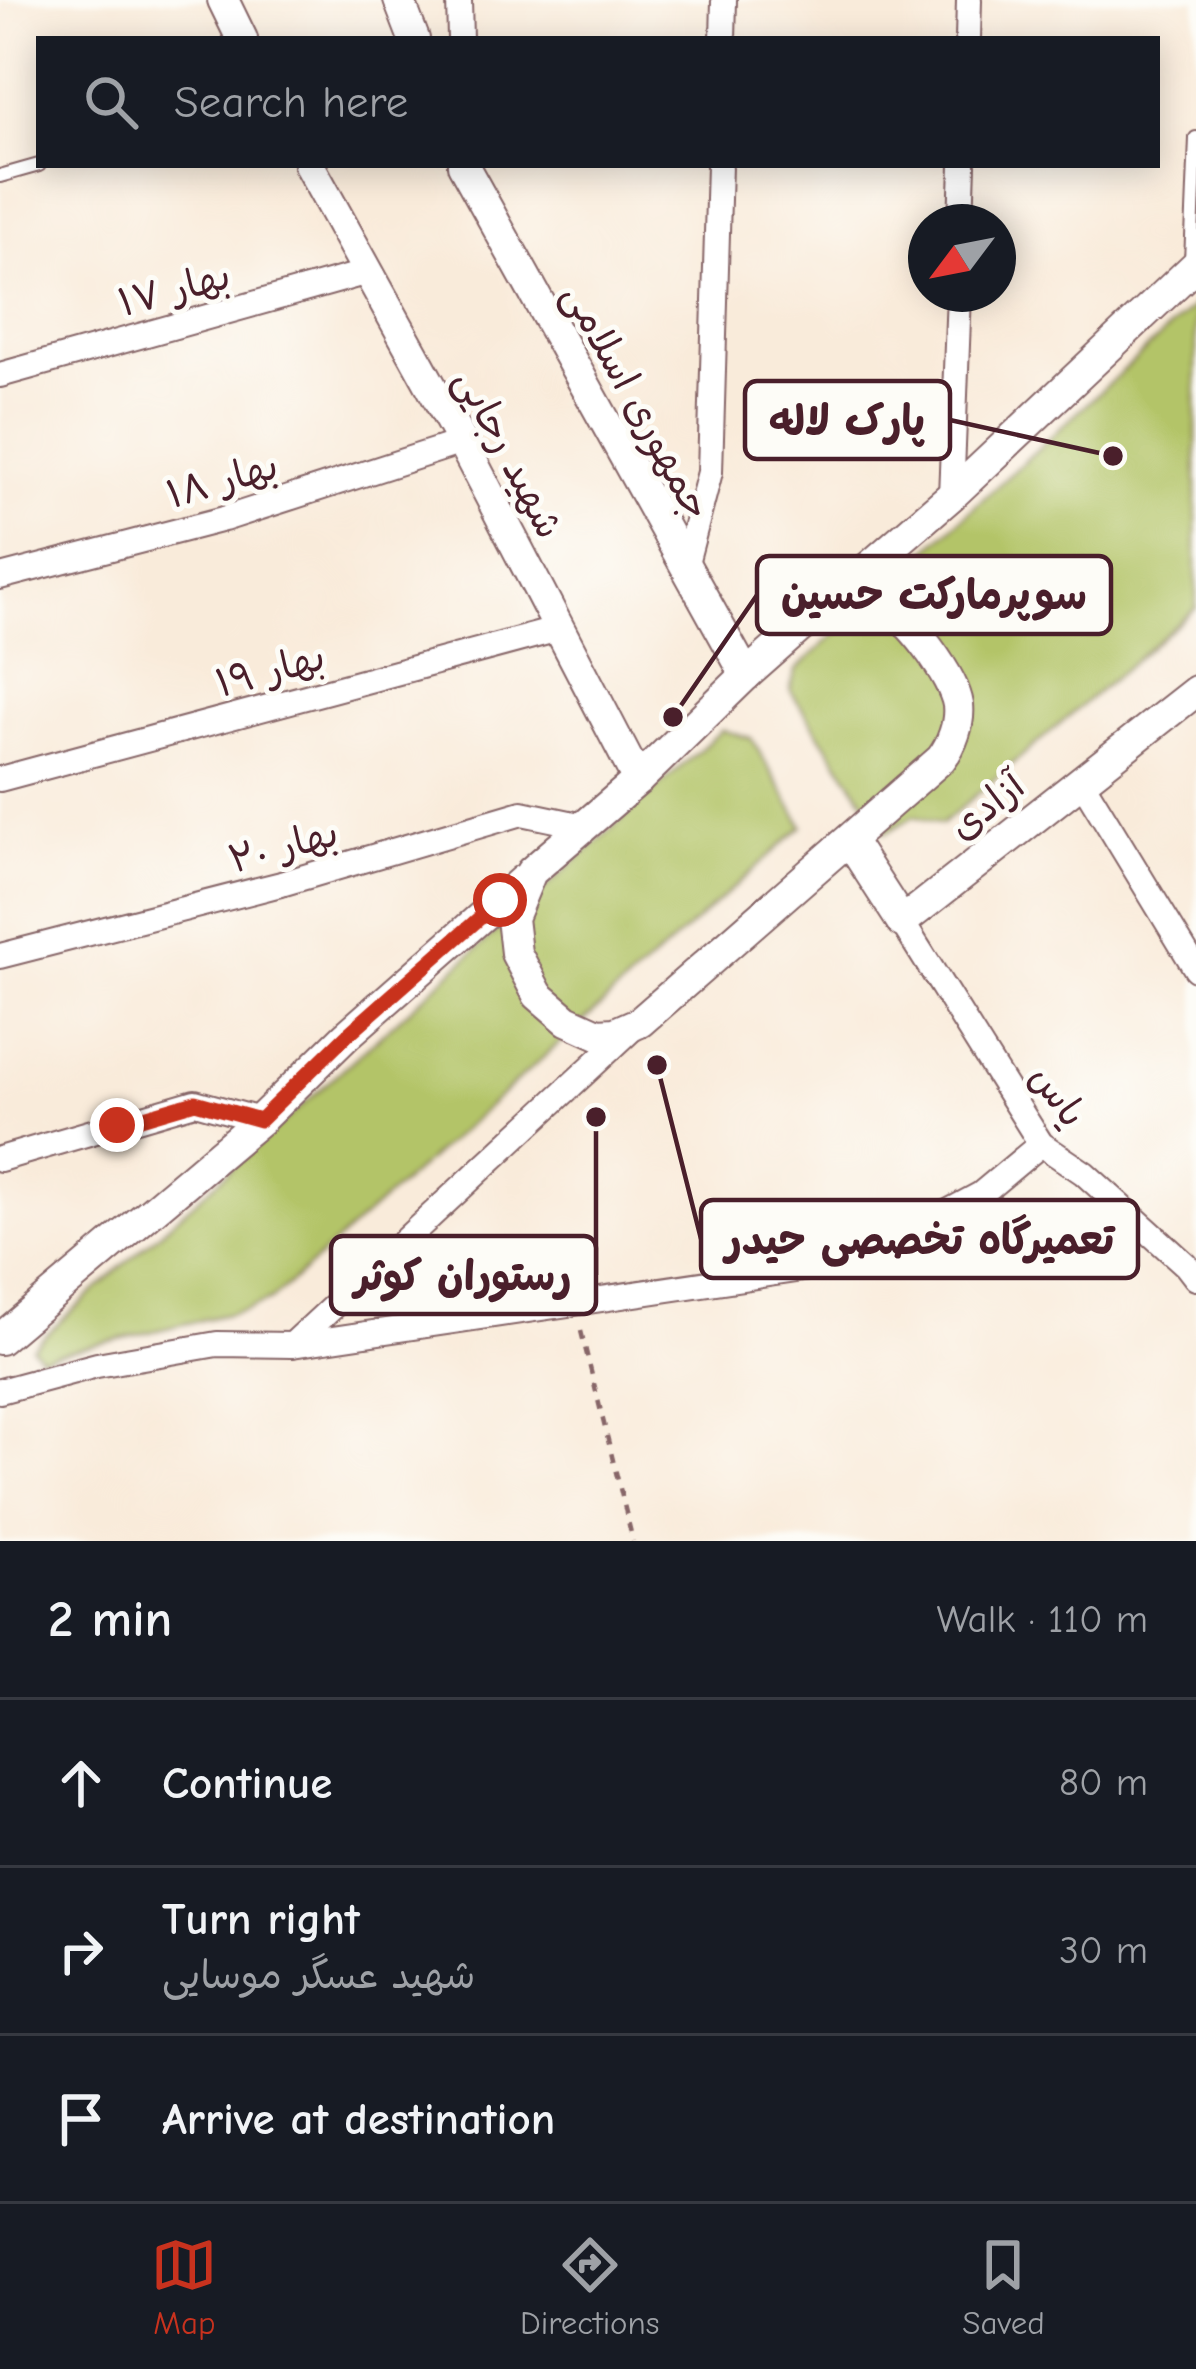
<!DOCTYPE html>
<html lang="en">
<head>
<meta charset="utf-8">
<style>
	:root { --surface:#171b24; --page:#20242c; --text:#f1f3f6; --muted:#9ea1a6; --line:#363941; --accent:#c8321e }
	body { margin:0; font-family:"Comic Neue","Playpen Sans Arabic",sans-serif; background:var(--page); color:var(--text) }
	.compass { position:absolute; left:908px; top:204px; width:108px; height:108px; border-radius:50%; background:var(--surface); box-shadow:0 6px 30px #0003; rotate:238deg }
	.stop { position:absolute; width:36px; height:36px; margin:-27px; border:9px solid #c8321e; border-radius:50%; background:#fff }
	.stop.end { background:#c8321e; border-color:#fff; box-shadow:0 3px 12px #0008 }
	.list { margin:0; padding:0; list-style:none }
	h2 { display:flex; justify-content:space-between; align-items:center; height:156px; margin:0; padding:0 48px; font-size:51px }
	h2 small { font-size:39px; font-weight:400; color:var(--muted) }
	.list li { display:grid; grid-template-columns:78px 1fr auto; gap:36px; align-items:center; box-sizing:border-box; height:168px; padding:0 48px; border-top:3px solid var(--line) }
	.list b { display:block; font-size:45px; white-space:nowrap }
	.list p { margin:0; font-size:39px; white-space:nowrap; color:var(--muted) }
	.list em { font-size:39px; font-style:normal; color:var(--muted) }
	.icon { flex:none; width:66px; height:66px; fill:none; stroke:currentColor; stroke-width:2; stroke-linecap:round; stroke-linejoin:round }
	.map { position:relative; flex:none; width:1196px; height:1541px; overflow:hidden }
	.search { position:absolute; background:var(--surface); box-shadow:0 6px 30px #0003; left:36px; right:36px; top:36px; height:132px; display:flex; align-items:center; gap:30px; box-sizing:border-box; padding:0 42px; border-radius:0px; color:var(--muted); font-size:45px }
	.sheet { height:660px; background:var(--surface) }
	nav { display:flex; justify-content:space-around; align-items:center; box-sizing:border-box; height:168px; border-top:3px solid var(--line); background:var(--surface); font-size:33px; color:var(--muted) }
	nav a { display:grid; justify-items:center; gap:6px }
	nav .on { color:var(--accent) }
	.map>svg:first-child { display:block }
</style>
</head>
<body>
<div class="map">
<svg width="1196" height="1541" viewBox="0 0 1196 1541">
	<rect width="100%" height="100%" fill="#fdfcf7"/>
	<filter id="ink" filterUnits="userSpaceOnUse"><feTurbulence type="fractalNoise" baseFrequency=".00833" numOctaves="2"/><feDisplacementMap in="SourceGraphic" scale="24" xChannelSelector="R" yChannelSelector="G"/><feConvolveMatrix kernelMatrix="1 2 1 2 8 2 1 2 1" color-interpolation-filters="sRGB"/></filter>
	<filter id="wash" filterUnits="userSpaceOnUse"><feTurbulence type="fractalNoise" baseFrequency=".004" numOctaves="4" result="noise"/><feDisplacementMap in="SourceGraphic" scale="48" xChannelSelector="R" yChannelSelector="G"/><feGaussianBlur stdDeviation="2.7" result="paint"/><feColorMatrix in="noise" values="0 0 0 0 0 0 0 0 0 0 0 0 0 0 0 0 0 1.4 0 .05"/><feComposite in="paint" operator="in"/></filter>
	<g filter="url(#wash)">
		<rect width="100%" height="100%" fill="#f9ebda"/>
		<g fill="#b3c467" stroke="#7e7249" stroke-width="3">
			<polygon points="1196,304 1196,608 942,824 914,816 886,833 790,690 796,670"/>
			<polygon points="722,730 751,738 803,826 271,1300 245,1310 41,1357 32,1347"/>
		</g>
	</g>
	<g filter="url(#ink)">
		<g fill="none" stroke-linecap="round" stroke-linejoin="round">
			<g stroke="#876668" stroke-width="16">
				<g id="service">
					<polyline points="0,176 39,165"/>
					<polyline points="1191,262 1196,138"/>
				</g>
			</g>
			<g stroke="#876668" stroke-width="28">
				<g id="minor">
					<polyline points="459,0 460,39"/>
					<polyline points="723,39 724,0"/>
					<polyline points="968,39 969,0"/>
					<polyline points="961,222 963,165"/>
					<polyline points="0,375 368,272"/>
					<polyline points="951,496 959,294"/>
					<polyline points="685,567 710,472 719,165"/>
					<polyline points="0,577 224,519 462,442"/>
					<polyline points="0,779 559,629"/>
					<polyline points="1081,780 1196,969"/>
					<polyline points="902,922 1041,1144 1084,1173 1186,1265 1196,1278"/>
					<polyline points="0,956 281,884 522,813 584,826"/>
					<polyline points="0,1159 195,1102 260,1120"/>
					<polyline points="292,1345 634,1027"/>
					<polyline points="0,1391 97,1365 217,1344 292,1345 856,1261 981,1194 1041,1144"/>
				</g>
			</g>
			<g stroke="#876668" stroke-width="34">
				<g id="tertiary">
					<polyline points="223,0 242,39"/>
					<polyline points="399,0 414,39"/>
					<polyline points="309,165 462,442 638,780"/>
					<polyline points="463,165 746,675"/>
					<path d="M856,597C865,600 876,601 884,605C909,616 954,678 958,705C960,723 952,745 941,759L640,1022L615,1033L598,1034L567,1020L538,995L516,953L512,918L531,872L638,780L746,675L832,599Z"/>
					<polyline points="832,599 951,496 1196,265"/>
					<polyline points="849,840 902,922 1196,691"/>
					<polyline points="0,1339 260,1120 346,1036 523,880"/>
				</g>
			</g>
			<polyline stroke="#876668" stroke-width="4.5" stroke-dasharray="9 9" stroke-linecap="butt" points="581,1331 633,1541"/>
			<use href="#service" stroke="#fff" stroke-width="12"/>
			<use href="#minor" stroke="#fff" stroke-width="24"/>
			<use href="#tertiary" stroke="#fff" stroke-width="30"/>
		</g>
	</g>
	<g fill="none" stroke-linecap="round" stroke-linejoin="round" filter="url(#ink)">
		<polyline stroke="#c8321e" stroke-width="15" points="117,1125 195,1102 260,1120 346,1036 500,900"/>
	</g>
	<g text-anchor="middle" stroke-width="10" stroke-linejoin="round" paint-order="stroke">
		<g font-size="39" fill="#4a1f2b" stroke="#fdfcf7">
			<text transform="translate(174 288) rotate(-15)" y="14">بهار ۱۷</text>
			<text transform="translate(638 401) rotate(61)" y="14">جمهوری اسلامی</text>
			<text transform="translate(510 453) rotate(62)" y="14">شهید رجایی</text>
			<text transform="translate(222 479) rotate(-16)" y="14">بهار ۱۸</text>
			<text transform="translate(270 669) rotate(-15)" y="14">بهار ۱۹</text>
			<text transform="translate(986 805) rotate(-38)" y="14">آزادی</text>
			<text transform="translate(283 845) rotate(-15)" y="14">بهار ۲۰</text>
			<text transform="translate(1059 1095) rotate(54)" y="14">یاس</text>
		</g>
	</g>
	<path fill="none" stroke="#4a1f2b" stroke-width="4.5" d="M1113 456L950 420M673 717L757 595M657 1065L701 1239M596 1117L596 1275"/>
	<g fill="#4a1f2b" stroke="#fdfcf7" stroke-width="4.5">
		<circle cx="1113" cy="456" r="12"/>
		<circle cx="673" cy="717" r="12"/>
		<circle cx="657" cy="1065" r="12"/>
		<circle cx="596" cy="1117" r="12"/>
	</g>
	<g fill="#fdfcf7" stroke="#4a1f2b" stroke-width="4.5">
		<rect x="745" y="381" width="205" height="78" rx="12"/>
		<rect x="757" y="556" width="354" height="78" rx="12"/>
		<rect x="701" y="1200" width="437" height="78" rx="12"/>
		<rect x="331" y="1236" width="265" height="78" rx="12"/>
	</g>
	<g font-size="42" text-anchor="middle" font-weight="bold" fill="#4a1f2b">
		<text x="847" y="435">پارک لاله</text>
		<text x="934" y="609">سوپرمارکت حسین</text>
		<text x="920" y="1254">تعمیرگاه تخصصی حیدر</text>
		<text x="463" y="1290">رستوران کوثر</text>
	</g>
</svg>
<svg class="compass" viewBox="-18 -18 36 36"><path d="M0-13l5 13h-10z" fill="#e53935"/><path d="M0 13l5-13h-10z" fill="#9ea1a6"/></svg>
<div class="stop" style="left:500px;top:900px"></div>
<div class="stop end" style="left:117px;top:1125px"></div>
<div class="search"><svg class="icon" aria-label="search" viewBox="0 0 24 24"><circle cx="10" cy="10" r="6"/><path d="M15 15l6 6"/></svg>Search here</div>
</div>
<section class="sheet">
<h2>2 min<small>Walk · 110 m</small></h2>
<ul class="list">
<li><svg class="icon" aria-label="ahead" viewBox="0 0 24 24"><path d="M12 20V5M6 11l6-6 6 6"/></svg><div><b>Continue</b></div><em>80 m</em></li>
<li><svg class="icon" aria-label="right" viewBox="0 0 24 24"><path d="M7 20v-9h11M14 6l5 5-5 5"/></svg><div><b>Turn right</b><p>شهید عسگر موسایی</p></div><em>30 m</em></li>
<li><svg class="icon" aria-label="arrive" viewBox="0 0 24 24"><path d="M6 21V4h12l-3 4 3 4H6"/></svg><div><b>Arrive at destination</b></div></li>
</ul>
</section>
<nav>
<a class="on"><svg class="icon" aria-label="map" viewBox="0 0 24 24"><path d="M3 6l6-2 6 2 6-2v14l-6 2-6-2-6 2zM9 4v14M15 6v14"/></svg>Map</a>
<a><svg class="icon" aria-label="directions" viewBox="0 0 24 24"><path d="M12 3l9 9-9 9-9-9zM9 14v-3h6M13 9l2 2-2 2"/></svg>Directions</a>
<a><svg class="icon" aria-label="saved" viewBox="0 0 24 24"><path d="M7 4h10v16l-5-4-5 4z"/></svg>Saved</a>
</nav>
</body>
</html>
